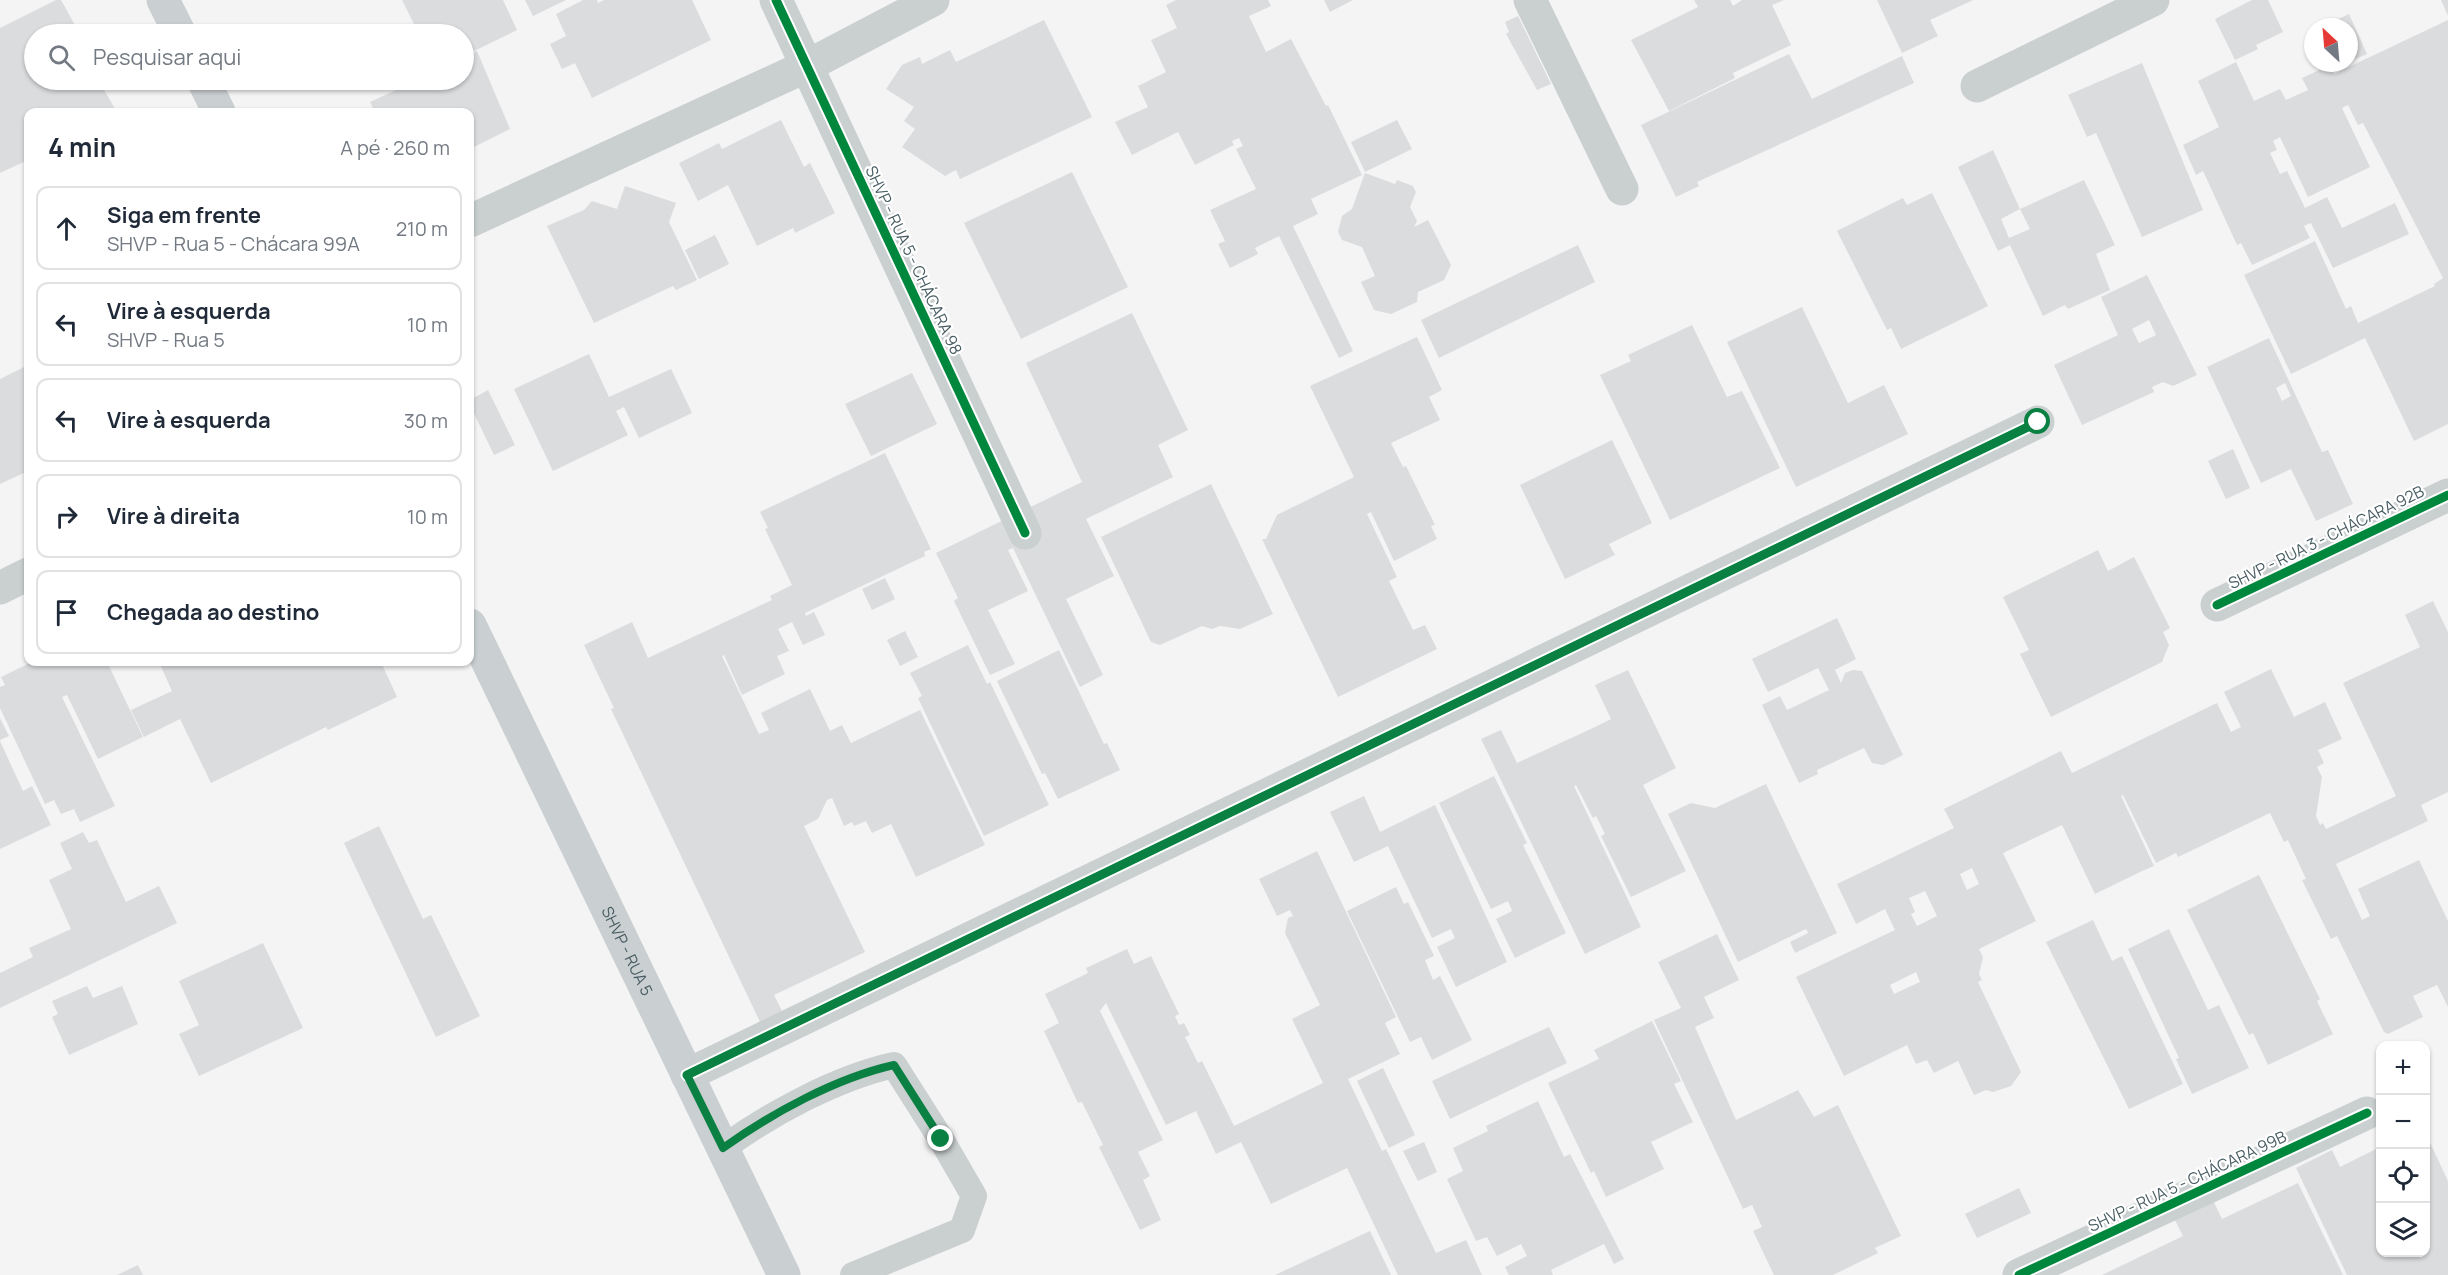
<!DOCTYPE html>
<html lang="pt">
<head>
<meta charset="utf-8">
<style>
	:root { --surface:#fff; --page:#f6f6f7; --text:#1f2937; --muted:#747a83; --line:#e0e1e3 }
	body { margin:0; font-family:Manrope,sans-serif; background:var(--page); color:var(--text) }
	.controls { position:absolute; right:18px; bottom:18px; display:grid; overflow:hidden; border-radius:12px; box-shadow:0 2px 4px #0004 }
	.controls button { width:54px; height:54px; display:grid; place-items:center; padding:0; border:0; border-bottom:2px solid var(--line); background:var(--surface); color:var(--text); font:30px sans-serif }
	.compass { position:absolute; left:2304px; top:18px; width:54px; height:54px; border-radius:50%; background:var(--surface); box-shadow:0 2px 4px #0004; rotate:334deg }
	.stop { position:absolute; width:18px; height:18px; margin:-14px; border:4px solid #0b8043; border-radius:50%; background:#fff }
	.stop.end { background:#0b8043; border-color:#fff; box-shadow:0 2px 6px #0008 }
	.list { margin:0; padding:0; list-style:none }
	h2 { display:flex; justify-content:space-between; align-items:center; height:78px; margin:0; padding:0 24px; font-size:26px }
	h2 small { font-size:20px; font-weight:400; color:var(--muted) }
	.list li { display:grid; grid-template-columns:39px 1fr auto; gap:18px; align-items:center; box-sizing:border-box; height:84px; margin:0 12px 12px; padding:0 12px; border:2px solid var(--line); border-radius:12px }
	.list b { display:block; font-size:22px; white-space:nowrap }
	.list p { margin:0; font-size:20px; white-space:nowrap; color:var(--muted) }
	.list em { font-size:20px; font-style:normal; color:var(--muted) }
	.icon { flex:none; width:33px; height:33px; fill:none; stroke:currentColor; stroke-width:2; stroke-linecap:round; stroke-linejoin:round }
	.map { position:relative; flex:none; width:2448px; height:1275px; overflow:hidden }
	.search { position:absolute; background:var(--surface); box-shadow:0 2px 4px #0004; left:24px; top:24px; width:450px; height:66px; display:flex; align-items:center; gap:15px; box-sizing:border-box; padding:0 21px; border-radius:33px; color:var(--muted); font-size:22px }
	.panel { position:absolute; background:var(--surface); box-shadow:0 2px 4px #0004; left:24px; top:108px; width:450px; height:558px; border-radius:12px }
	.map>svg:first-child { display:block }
</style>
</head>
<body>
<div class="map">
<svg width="2448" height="1275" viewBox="0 0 2448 1275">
	<rect width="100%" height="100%" fill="#f4f4f4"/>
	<g fill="#dbdcde" fill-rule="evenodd">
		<polygon points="56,0 61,0 76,27 71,29 74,34 34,34 34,80 98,80 117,112 28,112 28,160 0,173 0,28"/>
		<polygon points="402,0 503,0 517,30 464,56 464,34 419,34"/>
		<polygon points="525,0 566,0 533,16"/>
		<polygon points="583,0 597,0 598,3 604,0 692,0 711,40 592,98 575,63 562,69 550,44 566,36 556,14"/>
		<polygon points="1176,0 1268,0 1271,6 1249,16 1266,52 1291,39 1326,106 1328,105 1362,175 1311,199 1318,214 1293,226 1353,351 1339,358 1279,236 1255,248 1258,254 1230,268 1218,244 1225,241 1210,210 1256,189 1236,149 1243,146 1239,138 1232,141 1234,145 1195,165 1178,132 1132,155 1115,122 1148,107 1138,86 1166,72 1151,40 1177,28 1166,5"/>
		<polygon points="1324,0 1353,0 1330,12"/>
		<polygon points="1694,0 1730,0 1733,6 1742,0 1784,0 1772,5 1791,45 1733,73 1735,78 1669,111 1631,40 1698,7"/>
		<polygon points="1877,0 1973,0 1930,20 1938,36 1902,53"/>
		<polygon points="2252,0 2268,0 2283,32 2256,45 2258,49 2235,60 2215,19"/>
		<polygon points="2441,0 2448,0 2448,16"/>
		<polygon points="2349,14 2367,54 2349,62 2349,27 2321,27"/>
		<polygon points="1518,16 1551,84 1537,90 1506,34 1509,32 1505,22"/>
		<polygon points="1044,20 1092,117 960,179 956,170 945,176 902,147 915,129 904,121 914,107 886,89 902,65 920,57 922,64 950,50 956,62"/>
		<polygon points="2448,20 2448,424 2414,441 2365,338 2291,374 2244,275 2315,241 2346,309 2351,306 2358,323 2435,286 2434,284 2443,278 2363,123 2358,125 2348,105 2342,108 2370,167 2308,197 2280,137 2273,141 2277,150 2270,153 2280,174 2287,171 2305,208 2327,197 2342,228 2395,203 2409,234 2333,268 2311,223 2304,226 2310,238 2252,265 2241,243 2237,245 2203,171 2196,175 2183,145 2219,127 2198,81 2236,62 2254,101 2280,89 2286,100 2308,90 2302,78 2330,65 2329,63 2347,63 2332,70 2334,74"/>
		<polygon points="477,51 510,129 470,149 470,112 375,112 370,102 418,80 464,80 464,58"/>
		<polygon points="1789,54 1812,99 1902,56 1914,83 1697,182 1699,186 1676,197 1641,125"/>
		<polygon points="2142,63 2203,210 2142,237 2096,133 2087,137 2068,95"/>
		<polygon points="781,120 804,167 810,163 835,213 795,233 793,228 757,246 728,185 698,201 679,163 719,143 722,149"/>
		<polygon points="1397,120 1412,149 1365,172 1351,142"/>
		<path d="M1993,150L2020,209L2084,180L2115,245L2096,254L2110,290L2068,309L2065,305L2043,316L2010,245L1998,251L1958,167ZM2020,209L2030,229L2009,238L2001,219Z"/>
		<polygon points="1072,172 1128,287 1021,339 964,223"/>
		<polygon points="1365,173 1395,184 1397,180 1413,186 1416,192 1410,207 1417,221 1414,227 1428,220 1451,265 1444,280 1418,292 1417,302 1391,314 1374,310 1361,282 1375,276 1362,247 1342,240 1338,232 1342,216 1352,209"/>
		<polygon points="625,186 676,203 669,222 697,280 676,290 673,286 594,323 547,226 584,210 592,201 617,209"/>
		<polygon points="1932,193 1988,306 1901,349 1891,328 1887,330 1837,231 1903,198 1907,205"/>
		<polygon points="715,235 729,264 699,279 685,250"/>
		<polygon points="1578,245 1595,282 1439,358 1421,320"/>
		<path d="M2147,275L2197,375L2173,386L2163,382L2152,387L2154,392L2082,425L2054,365L2118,335L2101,297ZM2149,320L2156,335L2139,343L2132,329Z"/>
		<polygon points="1802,307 1848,403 1884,385 1908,434 1796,487 1727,342"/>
		<polygon points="1132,313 1188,430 1158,445 1173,477 1086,519 1114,576 1066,599 1103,675 1080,687 1013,548 1008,550 1028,591 988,610 1015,664 990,675 954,601 958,598 936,553 1082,482 1026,363"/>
		<polygon points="1692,325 1727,397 1742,391 1780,468 1670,520 1600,375 1631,361 1628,355"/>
		<polygon points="1417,337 1442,390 1429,397 1440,420 1391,443 1403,467 1406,466 1435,525 1431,526 1437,539 1394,561 1371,512 1367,514 1397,577 1389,581 1413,630 1425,625 1437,649 1338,697 1262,539 1266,539 1277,515 1354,477 1310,386"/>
		<path d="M2269,338L2322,452L2328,450L2353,504L2316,521L2291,469L2261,483L2207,367ZM2285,383L2291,396L2282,401L2276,388Z"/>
		<polygon points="589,354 609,397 671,369 692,413 639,438 624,407 616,411 628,435 553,471 514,389"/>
		<polygon points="28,365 28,471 0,484 0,379"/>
		<polygon points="912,373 937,424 871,456 845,404"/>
		<polygon points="488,390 515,445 494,455 470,405 470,400"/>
		<polygon points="1612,440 1652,523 1609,544 1615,555 1565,579 1520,485"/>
		<polygon points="2233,449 2250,488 2226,499 2208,461"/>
		<polygon points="885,453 931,549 924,552 925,556 805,613 806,616 814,612 825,635 803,645 792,622 778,629 789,651 777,656 785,674 742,695 724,655 722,656 759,734 769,730 761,713 810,689 830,731 842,725 851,743 920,710 985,845 916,877 891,824 872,833 866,821 854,826 852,822 844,826 832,798 827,800 818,819 804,826 865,952 774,995 791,1029 761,1024 611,709 614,708 584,645 632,622 648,658 772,600 770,596 792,585 765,529 768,528 760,512"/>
		<polygon points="1211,484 1273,614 1240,629 1220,626 1212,629 1202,626 1160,645 1151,642 1101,537"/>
		<polygon points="2098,550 2108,571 2134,557 2170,628 2163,632 2169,645 2162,662 2051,717 2020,654 2029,650 2003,597"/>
		<polygon points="885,578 895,599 872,610 862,589"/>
		<path d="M2433,601L2448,632V792L2421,805L2428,821L2336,864L2362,920L2370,916L2358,889L2419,860L2448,921V1007L2437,985L2413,996L2423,1017L2388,1034L2384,1032L2337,936L2331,939L2302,880L2306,879L2288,840L2284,842L2270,813L2178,857L2176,853L2156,863L2123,795L2121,796L2154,866L2142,871L2095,894L2062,825L2003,853L2036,921L1979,949L1983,957L1979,974L1982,980L1978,982L2021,1072L2011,1086L1993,1092L1986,1090L1974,1095L1958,1061L1934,1073L1927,1060L1916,1064L1907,1045L1844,1076L1796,977L1895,930L1885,909L1856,924L1837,884L1954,828L1944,809L2061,751L2072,773L2217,703L2231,732L2241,727L2224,692L2271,669L2294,717L2325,702L2342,739L2318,750L2324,763L2317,767L2322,777L2316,816L2320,825L2323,823L2326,829L2396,796L2343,683L2420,647L2405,615ZM1972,868L1979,884L1967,890L1960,874ZM1925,891L1937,916L1917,926L1911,914L1915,912L1909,898ZM1916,972L1920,982L1894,994L1890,985Z"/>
		<polygon points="1837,618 1856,659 1835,670 1841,683 1845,673 1853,670 1862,671 1903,755 1883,765 1872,763 1864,748 1817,770 1818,774 1799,783 1762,705 1780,696 1787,710 1829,690 1818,668 1768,692 1752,659"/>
		<polygon points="905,631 918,657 900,666 887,640"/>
		<polygon points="968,645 987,684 990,682 1049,805 984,836 918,698 922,696 910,673"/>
		<polygon points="1059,650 1104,744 1107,743 1120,770 1058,799 1045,773 1042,774 997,681"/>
		<polygon points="32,662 107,662 143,737 98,759 67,695 62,697 115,806 80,822 74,809 61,814 54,800 45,804 0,708 0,687 5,685 1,677"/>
		<polygon points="159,662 381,662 397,697 328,730 326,727 211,783 180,719 144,737 131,710 172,691"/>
		<polygon points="1628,670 1676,768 1643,785 1686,871 1631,897 1601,836 1605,834 1596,816 1593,818 1576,785 1574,786 1641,927 1585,954 1481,739 1501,730 1517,763 1593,728 1611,719 1595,685"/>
		<polygon points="0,718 9,736 0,740"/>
		<polygon points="0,741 23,791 32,786 51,825 0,849"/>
		<polygon points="1494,776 1527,843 1523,845 1566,933 1515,958 1496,919 1512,911 1508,901 1491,909 1439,803"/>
		<polygon points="1766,784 1837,933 1795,953 1790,942 1808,933 1806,929 1738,962 1668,814 1691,803 1715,808"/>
		<polygon points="1364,796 1380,832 1435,805 1507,962 1456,987 1437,947 1455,938 1451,929 1432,938 1388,846 1354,862 1330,812"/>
		<polygon points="379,826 423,919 431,915 480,1016 436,1037 344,843"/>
		<polygon points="83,832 89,843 97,840 126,902 159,886 177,923 0,1008 0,973 33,957 29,948 71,929 49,880 72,869 60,843"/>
		<polygon points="1317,851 1396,1017 1385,1023 1400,1054 1348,1079 1382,1151 1386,1149 1436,1253 1466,1240 1482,1275 1398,1275 1347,1168 1271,1204 1241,1142 1216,1154 1196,1111 1166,1125 1106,1003 1100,1011 1163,1140 1138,1152 1150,1176 1143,1180 1161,1220 1140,1230 1099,1147 1103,1145 1082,1102 1078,1103 1044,1031 1059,1023 1045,994 1088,973 1086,968 1127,949 1134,964 1151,956 1179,1014 1175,1016 1179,1025 1184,1023 1190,1035 1185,1037 1198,1063 1202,1061 1234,1126 1323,1083 1292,1019 1320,1005 1285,933 1288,918 1293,916 1290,910 1277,916 1259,879"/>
		<polygon points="2259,875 2320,999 2317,1001 2333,1034 2268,1065 2253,1033 2249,1035 2187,910"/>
		<polygon points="1396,887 1404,904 1408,902 1434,956 1425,960 1433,980 1440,976 1472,1040 1432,1060 1421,1037 1410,1042 1347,911"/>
		<polygon points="2093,920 2112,961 2122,956 2183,1084 2129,1109 2046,942"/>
		<polygon points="2169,929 2208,1010 2219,1005 2249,1068 2192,1094 2176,1059 2179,1058 2128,949"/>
		<polygon points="1717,934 1739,980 1704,997 1714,1018 1695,1027 1736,1120 1798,1090 1814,1117 1838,1105 1901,1236 1875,1248 1878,1253 1833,1275 1774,1275 1753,1231 1762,1227 1752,1205 1743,1209 1654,1020 1681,1008 1658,962"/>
		<polygon points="263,943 303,1028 199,1076 179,1034 199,1025 179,981"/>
		<polygon points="87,986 93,998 122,986 138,1024 69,1055 52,1017 58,1014 52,1001"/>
		<polygon points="1652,1021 1681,1081 1674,1084 1693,1122 1651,1142 1664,1169 1606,1197 1594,1171 1591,1173 1548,1083 1599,1059 1594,1050"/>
		<polygon points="1549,1027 1567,1063 1450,1119 1432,1081"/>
		<polygon points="1383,1068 1415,1135 1389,1148 1357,1081"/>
		<polygon points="1538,1101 1564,1157 1570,1154 1624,1259 1614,1264 1604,1244 1551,1270 1553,1275 1509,1275 1505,1267 1527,1256 1521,1244 1497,1256 1487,1237 1476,1241 1447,1179 1463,1171 1453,1148 1488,1131 1486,1126"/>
		<polygon points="2426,1134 2448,1181 2448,1275 2347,1275 2296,1168 2332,1150 2340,1167 2380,1147 2380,1252 2426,1252"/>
		<polygon points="1424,1142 1437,1172 1418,1181 1403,1151"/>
		<polygon points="2298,1183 2343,1275 2102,1275 2183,1236 2172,1214 2211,1196 2222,1219"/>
		<polygon points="2019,1188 2031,1213 1977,1238 1965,1214"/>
		<polygon points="1370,1231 1391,1275 1275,1275 1320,1254"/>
		<polygon points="138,1265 143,1275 117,1275"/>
	</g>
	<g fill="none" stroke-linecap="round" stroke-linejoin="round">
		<path stroke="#cacfd0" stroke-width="26" d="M723,1148C772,1113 836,1078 894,1065L941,1139L974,1196L962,1230L853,1275"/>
		<g stroke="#cacfd0" stroke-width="33">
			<polyline points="776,0 1025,533"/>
			<polyline points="1530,0 1622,189"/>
			<polyline points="1977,86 2153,0"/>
			<polyline points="470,221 807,66 933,0"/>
			<polyline points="0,588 28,574"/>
			<polyline points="2217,605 2448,495"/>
			<polyline points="687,1075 2038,422"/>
			<polyline points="2019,1275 2367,1113"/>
		</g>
		<g stroke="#cacfd1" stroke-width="33">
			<polyline points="163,0 180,34"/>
			<polyline points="203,80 219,112"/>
			<path id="s1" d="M470,625L784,1275"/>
		</g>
		<g stroke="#fff" stroke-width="13">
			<g id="cycleway">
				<polyline points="776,0 1025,533"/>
				<polyline points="2217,605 2448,495"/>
				<polyline points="687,1075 2038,422"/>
				<polyline points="2019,1275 2367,1113"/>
			</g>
		</g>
		<use href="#cycleway" stroke="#00873e" stroke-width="9"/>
	</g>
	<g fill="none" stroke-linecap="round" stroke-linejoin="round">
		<path stroke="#0b8043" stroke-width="8" d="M941,1139L894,1065C836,1078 772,1113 723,1148L687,1075L2038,422"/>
	</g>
	<g text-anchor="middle" stroke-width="4.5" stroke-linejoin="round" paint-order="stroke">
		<g font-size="16" fill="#485d63" stroke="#fff">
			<text transform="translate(914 260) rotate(65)" y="6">SHVP - RUA 5 - CHÁCARA 98</text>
			<text transform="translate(2326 537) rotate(-26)" y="6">SHVP - RUA 3 - CHÁCARA 92B</text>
			<text dy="6" stroke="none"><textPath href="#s1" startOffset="362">SHVP - RUA 5</textPath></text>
			<text transform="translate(2187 1181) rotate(-25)" y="6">SHVP - RUA 5 - CHÁCARA 99B</text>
		</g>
	</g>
</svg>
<div class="controls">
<button>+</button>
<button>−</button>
<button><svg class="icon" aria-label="locate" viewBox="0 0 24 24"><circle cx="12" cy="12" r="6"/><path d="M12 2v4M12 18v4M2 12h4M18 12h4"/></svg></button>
<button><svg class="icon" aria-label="layers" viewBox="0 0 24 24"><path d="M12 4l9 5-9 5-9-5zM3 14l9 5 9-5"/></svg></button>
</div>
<svg class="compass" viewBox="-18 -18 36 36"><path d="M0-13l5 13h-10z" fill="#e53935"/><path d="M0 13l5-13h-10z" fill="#747a83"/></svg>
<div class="stop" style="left:2038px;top:422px"></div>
<div class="stop end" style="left:941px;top:1139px"></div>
<div class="search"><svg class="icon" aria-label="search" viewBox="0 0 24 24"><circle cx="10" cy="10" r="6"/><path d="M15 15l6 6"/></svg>Pesquisar aqui</div>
<section class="panel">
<h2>4 min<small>A pé · 260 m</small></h2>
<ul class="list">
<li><svg class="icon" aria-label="ahead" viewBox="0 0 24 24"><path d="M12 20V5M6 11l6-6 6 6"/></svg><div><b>Siga em frente</b><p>SHVP - Rua 5 - Chácara 99A</p></div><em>210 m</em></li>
<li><svg class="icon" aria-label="left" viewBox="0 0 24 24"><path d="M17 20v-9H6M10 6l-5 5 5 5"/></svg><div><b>Vire à esquerda</b><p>SHVP - Rua 5</p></div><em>10 m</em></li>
<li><svg class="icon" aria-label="left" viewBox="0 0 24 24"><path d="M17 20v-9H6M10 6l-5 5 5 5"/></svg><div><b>Vire à esquerda</b></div><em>30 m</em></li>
<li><svg class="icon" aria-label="right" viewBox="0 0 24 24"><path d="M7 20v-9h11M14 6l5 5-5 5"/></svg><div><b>Vire à direita</b></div><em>10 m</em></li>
<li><svg class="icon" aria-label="arrive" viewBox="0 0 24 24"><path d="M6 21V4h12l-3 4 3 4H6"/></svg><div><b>Chegada ao destino</b></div></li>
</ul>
</section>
</div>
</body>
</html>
